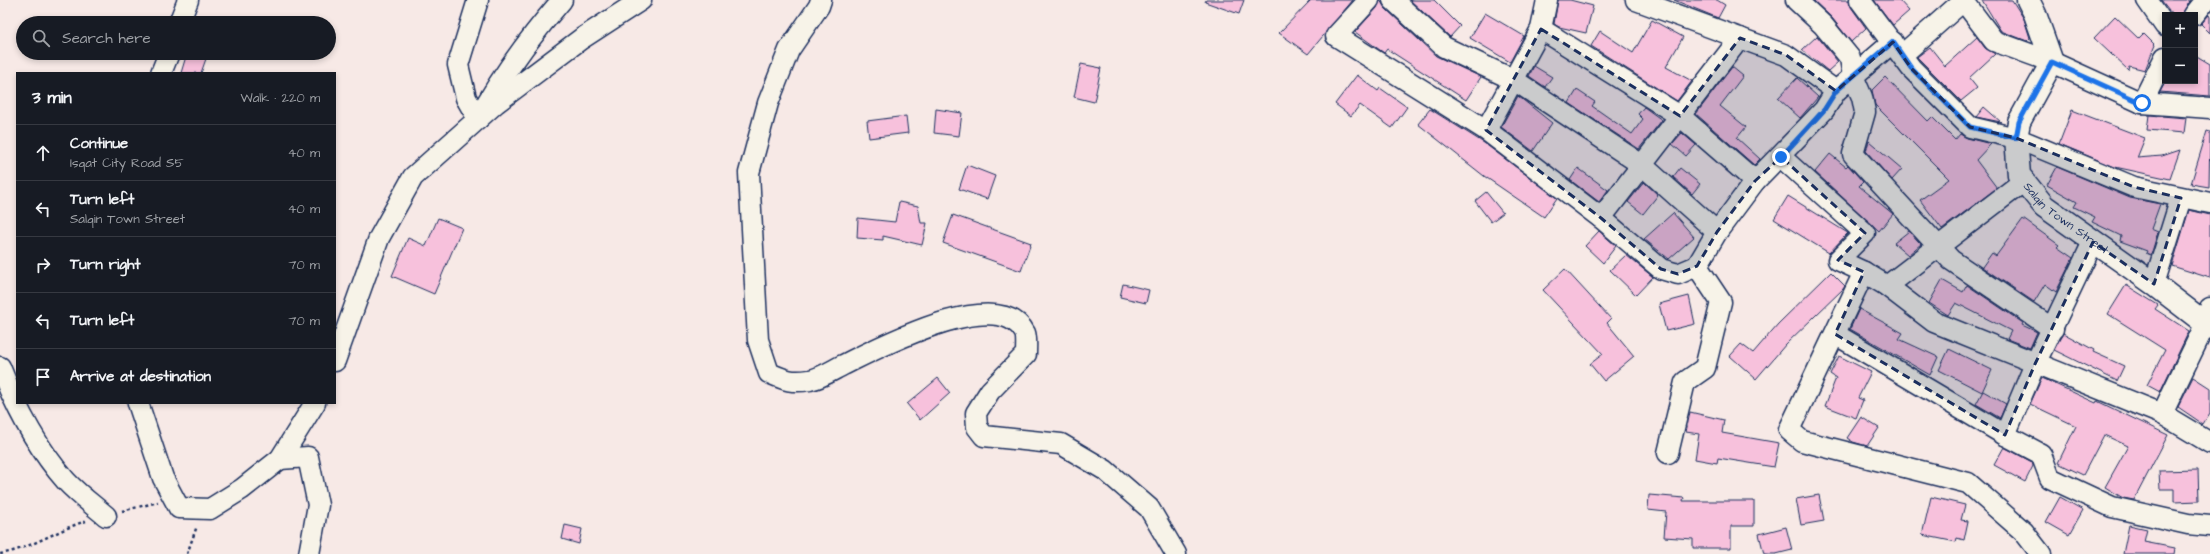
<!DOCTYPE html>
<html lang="en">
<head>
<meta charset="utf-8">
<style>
	:root { --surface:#171b24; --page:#20242c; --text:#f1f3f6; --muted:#9ea1a6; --line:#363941 }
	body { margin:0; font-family:"Architects Daughter",sans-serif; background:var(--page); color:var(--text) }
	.controls { position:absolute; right:12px; top:12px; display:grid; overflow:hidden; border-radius:0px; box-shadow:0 2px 6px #0003 }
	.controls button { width:36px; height:36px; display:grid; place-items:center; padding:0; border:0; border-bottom:1px solid var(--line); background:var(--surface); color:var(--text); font:20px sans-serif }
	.stop { position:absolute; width:12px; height:12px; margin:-9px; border:3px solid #1a73e8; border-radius:50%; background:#fff }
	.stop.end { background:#1a73e8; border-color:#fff; box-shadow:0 1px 4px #0008 }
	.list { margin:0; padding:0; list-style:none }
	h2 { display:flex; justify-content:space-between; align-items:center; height:52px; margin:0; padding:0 16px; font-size:17px }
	h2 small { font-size:13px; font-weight:400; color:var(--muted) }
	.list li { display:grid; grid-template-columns:26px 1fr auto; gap:12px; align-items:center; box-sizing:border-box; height:56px; padding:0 16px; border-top:1px solid var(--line) }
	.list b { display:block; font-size:15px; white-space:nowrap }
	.list p { margin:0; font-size:13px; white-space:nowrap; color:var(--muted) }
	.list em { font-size:13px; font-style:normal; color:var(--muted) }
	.icon { flex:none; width:22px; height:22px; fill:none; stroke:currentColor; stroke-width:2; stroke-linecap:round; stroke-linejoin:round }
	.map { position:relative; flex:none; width:2210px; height:554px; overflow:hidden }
	.search { position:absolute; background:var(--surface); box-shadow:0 2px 6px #0003; left:16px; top:16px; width:320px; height:44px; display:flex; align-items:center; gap:10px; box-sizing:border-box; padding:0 14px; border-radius:22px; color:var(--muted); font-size:15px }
	.panel { position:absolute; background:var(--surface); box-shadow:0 2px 6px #0003; left:16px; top:72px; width:320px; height:332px; border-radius:0px }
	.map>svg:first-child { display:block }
</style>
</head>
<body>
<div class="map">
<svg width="2210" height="554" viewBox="0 0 2210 554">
	<rect width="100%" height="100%" fill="#f7e9e6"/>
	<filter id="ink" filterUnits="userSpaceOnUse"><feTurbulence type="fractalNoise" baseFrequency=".025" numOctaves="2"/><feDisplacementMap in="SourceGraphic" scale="8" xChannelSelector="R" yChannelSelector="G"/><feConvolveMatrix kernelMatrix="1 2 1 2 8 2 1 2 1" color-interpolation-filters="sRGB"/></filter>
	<g filter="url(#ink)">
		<g fill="#f7c1dc" stroke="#1b2f5e">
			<polygon points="1206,0 1244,0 1239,14 1205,2"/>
			<polygon points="1311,0 1353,0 1308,54 1279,33"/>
			<polygon points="1380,0 1385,8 1436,56 1481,77 1466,100 1387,49 1384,53 1355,32 1377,8"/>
			<polygon points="1410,0 1434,0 1460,26 1450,37"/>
			<polygon points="1558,0 1570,0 1593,6 1586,33 1559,27 1554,24"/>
			<polygon points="1674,0 1717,0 1725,5 1718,18"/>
			<polygon points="1813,0 1849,0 1851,7 1866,28 1851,42 1832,18"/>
			<polygon points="1874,0 1899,0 1909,11 1893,25"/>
			<polygon points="1982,0 2012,0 2024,19 2030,38 2027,41 2001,31"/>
			<polygon points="2161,0 2191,0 2181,15 2173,15"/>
			<polygon points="1485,13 1524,36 1510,62 1470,38"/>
			<polygon points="2209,15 2210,17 2210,33 2201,24"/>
			<polygon points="2115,16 2139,39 2144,34 2155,45 2145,70 2129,66 2128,70 2094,38"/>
			<polygon points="1652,20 1683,37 1666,67 1692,81 1677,101 1591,46 1600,31 1633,53"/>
			<polygon points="1817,36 1838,62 1828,71 1802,50"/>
			<polygon points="1977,37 1985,48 1995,54 1969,78 1977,88 1961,101 1917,57 1930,47 1945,66"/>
			<polygon points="187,53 208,53 201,73 181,73"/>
			<polygon points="2195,55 2210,64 2210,96 2160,92 2166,81 2195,81"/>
			<polygon points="1081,64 1101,68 1094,102 1074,97"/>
			<polygon points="1534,66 1552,77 1545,87 1529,76"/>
			<polygon points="1732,67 1743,76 1720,106 1746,127 1737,138 1760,159 1754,165 1696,114"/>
			<polygon points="1357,75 1378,91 1380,88 1407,107 1392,128 1360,105 1351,116 1335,104"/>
			<polygon points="1885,77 1928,121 1932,117 1955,140 1960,134 1967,138 1991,144 1976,160 1997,188 1942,229 1920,200 1949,179 1875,105 1872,90"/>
			<polygon points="1797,78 1818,97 1800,118 1778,98"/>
			<polygon points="1577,90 1595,102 1592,106 1632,134 1643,119 1638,114 1644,107 1662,120 1639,149 1569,103"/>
			<polygon points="1518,96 1552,123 1533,151 1501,127"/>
			<polygon points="1984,107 2001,122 1976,117"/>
			<polygon points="936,109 962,113 959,136 934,133"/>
			<polygon points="1430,109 1484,143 1557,198 1544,217 1484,176 1418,124"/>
			<polygon points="2072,110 2145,138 2137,158 2162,156 2180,150 2170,179 2115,167 2059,144"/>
			<polygon points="2149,115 2186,118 2184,133 2147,130"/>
			<polygon points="906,116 908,133 869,138 867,121"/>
			<polygon points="2207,131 2210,132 2209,187 2191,184"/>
			<polygon points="1682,133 1696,145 1686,156 1672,144"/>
			<polygon points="1869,141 1902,169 1892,180 1866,151"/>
			<polygon points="1830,154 1846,167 1848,165 1863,182 1859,186 1893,214 1879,231 1815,172"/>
			<polygon points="967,165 995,176 987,199 959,189"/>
			<polygon points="2057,167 2130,198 2160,204 2151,229 2158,232 2151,255 2146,253 2147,251 2120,241 2121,236 2092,222 2095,217 2074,207 2077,202 2047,185"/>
			<polygon points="1578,168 1608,190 1599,202 1570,180"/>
			<polygon points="1680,168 1700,184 1692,194 1673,177"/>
			<polygon points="1644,182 1658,195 1643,214 1628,202"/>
			<polygon points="1486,192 1503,213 1491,222 1475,201"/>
			<polygon points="1788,196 1846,232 1848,233 1846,235 1829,253 1774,219"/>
			<polygon points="899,202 918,206 921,223 927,223 922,245 883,236 883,240 857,238 858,218 895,222"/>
			<polygon points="2189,210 2210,215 2210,278 2172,266"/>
			<polygon points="1673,213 1694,237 1669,259 1644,239"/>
			<polygon points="953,215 1031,243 1021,271 943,243"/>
			<polygon points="438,218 462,228 434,294 392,276 408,238 426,246"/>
			<polygon points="2023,219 2059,245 2057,247 2073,258 2056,292 2045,284 2034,302 1982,267 1992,253 1996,256"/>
			<polygon points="1599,231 1616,246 1603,263 1585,246"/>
			<polygon points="1909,231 1921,244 1908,255 1894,243"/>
			<polygon points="1626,255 1653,277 1636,295 1610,270"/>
			<polygon points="1565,269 1611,319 1607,323 1634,356 1604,381 1590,364 1603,354 1543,290"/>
			<polygon points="1831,272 1845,286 1843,289 1786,344 1756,379 1730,356 1741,344 1753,353 1778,324"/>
			<polygon points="1942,280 1963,292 1967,285 2023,323 2022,325 2037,332 2030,348 2007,339 2011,331 1956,303 1948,315 1929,303"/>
			<polygon points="1123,284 1149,290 1146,303 1120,297"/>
			<polygon points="2126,285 2158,305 2155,309 2189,331 2160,392 2147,385 2165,350 2108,314"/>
			<polygon points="1689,296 1695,324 1666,331 1659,304"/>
			<polygon points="1859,309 1903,333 1899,339 1938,357 1930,375 1850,329"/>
			<polygon points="2063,333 2094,350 2093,352 2124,366 2117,381 2054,350"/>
			<polygon points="1949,349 1992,370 1982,392 1939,370"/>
			<polygon points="1839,356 1871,372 1858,398 1863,400 1856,418 1825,406 1836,378 1830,374"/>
			<polygon points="2193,377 2210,388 2210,413 2203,424 2178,407"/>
			<polygon points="938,378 950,393 920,420 907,404"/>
			<polygon points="2042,378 2096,403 2097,401 2168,435 2134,500 2123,498 2105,487 2128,446 2104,435 2083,475 2058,463 2076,426 2030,404"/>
			<polygon points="1983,391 2006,404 2000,418 1976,404"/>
			<polygon points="1690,412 1724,420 1722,433 1779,443 1774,467 1718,458 1717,463 1695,459 1699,434 1686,432"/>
			<polygon points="1861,417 1879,428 1867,446 1853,442 1847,438"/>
			<polygon points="2004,447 2032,462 2033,466 2025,482 1994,465"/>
			<polygon points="2198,470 2199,501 2174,502 2174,489 2160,489 2159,471"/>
			<polygon points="1649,495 1684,498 1683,501 1754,501 1754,526 1731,526 1731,548 1693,548 1693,539 1664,537 1666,512 1648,510"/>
			<polygon points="1819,495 1824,521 1801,525 1796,499"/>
			<polygon points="1931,497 1965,505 1961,520 1968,521 1964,540 1957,538 1956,542 1922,535"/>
			<polygon points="2060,497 2083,510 2069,535 2046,522"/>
			<polygon points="565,525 582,529 579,544 562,539"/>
			<polygon points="2129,525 2147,529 2144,542 2175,548 2174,554 2123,554"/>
			<polygon points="1786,527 1792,550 1776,554 1764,554 1759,534"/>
		</g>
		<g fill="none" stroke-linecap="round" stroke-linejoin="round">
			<g stroke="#1b2f5e" stroke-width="23">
				<g id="minor">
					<path d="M478,0L458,65L466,98L478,119C501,76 530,37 562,0"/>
					<path d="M821,0L819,6L789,50L768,103L749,173L758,340L769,373C785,380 791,383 810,380C821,378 833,370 843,365C878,348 999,283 1025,333C1027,338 1026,348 1026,354L990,391L976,413L977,427L984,436L1061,444L1105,470L1149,508L1176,554"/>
					<polyline points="1369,0 1336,36 1486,130 1601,218 1661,269 1678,274 1697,266"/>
					<polyline points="1393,0 1444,47 1514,80 1642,165 1717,232"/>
					<polyline points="1636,0 1786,55 1836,91"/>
					<polyline points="1796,0 1823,25 1850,58 1853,76 1862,97 1865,112 1853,154 1951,260 2053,329"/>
					<polyline points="1860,0 1911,68 1970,127 2016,138 2134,187 2210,203"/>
					<polyline points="1963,0 1994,41 2052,62 2142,103 2210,108"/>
					<polyline points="2147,0 2165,26"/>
					<polyline points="2194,15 2206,0"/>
					<polyline points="179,23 188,0"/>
					<polyline points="1541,29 1680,116 1755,181"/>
					<polyline points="1902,55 1963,1"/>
					<polyline points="161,73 169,53"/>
					<polyline points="2142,103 2165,57"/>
					<polyline points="1486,130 1541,29 1547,0"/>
					<polyline points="1781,157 1865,233 1838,260 1864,272"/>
					<polyline points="1601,218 1740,38"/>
					<polyline points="2154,284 2181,198"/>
					<polyline points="1887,286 2024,181"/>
					<polyline points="1835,334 2005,435 2041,454 2050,478 2112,507 2188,524 2210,526"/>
					<polyline points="335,361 379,238 413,177 496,103 581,39 641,0"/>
					<path d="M0,367C16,408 37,448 66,481C78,494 93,505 106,516"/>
					<polyline points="138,403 163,478 179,508 210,509 242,489 280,459 315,403"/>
					<polyline points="2162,414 2205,325 2210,308"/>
					<polyline points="2005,435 2035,364 2093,242"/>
					<polyline points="1668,453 1685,382 1705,368 1721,302 1697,266 1717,232 1755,181 1824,110 1836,91 1893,42"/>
					<polyline points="280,459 308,457 318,505 309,554"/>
					<polyline points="2041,554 2024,532 1968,483 1802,441 1789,430 1864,272 1887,286 1934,322 2162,414 2210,443"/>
				</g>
			</g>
			<g stroke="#1b2f5e" stroke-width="25">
				<g id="major">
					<path id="s1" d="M2028,0L2035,14L2052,62L2019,122L2016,138L2019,175L2044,206L2154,284L2210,327"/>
				</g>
			</g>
			<g stroke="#1b2f5e" stroke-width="2.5" stroke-dasharray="3 3" stroke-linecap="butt">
				<polyline points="122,511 158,502"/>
				<path d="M0,554C30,549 57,530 86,521"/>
				<polyline points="187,554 197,526"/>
			</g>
			<use href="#minor" stroke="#f7f3e8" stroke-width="20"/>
			<use href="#major" stroke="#f7f3e8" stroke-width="22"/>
		</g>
	</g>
	<g fill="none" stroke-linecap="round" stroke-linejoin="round" filter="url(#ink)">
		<polyline stroke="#1a73e8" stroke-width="5" points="1781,157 1824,110 1836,91 1893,42 1911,68 1970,127 2016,138 2019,122 2052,62 2142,103"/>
	</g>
	<path fill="#1b2f5e" fill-opacity="0.2" stroke="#1b2f5e" stroke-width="3" stroke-dasharray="8 5" stroke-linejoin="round" d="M1541,29L1680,116L1740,38L1786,55L1836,91L1893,42L1911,68L1970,127L2016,138L2134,187L2181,198L2154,284L2093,242L2035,364L2005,435L1835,334L1864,272L1838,260L1865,233L1781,157L1755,181L1717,232L1697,266L1678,274L1661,269L1601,218L1486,130Z"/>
	<g text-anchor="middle" stroke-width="3" stroke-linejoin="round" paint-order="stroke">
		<g font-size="12" fill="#1b2f5e" stroke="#f7f3e8">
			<text dy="4" stroke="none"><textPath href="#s1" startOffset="253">Salqin Town Street</textPath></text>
		</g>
	</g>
</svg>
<div class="controls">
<button>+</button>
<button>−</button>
</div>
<div class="stop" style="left:2142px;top:103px"></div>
<div class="stop end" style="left:1781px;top:157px"></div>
<div class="search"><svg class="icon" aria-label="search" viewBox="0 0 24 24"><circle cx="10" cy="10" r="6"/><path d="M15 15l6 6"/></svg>Search here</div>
<section class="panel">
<h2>3 min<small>Walk · 220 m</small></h2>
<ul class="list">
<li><svg class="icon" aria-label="ahead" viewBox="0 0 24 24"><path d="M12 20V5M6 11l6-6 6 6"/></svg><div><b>Continue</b><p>Isqat City Road S5</p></div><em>40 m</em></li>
<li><svg class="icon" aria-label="left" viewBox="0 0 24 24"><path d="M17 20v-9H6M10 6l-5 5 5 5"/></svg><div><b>Turn left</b><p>Salqin Town Street</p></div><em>40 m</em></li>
<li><svg class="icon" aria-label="right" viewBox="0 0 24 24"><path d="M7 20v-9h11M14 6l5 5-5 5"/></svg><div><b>Turn right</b></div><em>70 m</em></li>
<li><svg class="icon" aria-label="left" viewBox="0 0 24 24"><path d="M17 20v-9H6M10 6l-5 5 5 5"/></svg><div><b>Turn left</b></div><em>70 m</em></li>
<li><svg class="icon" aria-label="arrive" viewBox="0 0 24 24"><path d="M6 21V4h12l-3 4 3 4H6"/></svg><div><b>Arrive at destination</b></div></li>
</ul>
</section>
</div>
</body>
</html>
